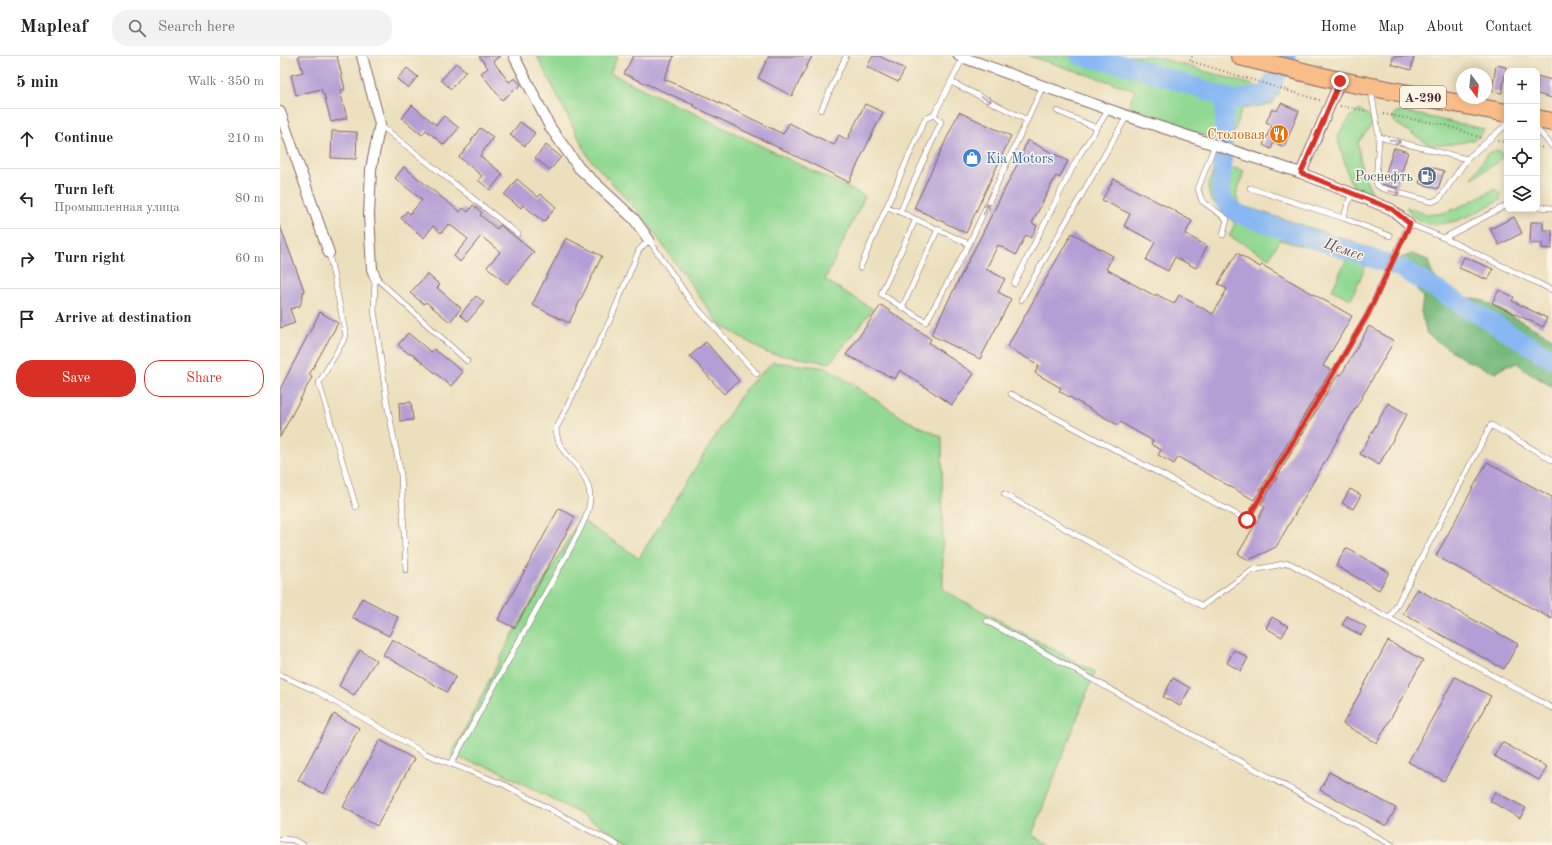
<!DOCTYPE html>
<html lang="en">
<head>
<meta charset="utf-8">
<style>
	:root { --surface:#fff; --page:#f2f2f2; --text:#222; --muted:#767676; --line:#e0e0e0; --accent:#d93025 }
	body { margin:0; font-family:"Old Standard TT",serif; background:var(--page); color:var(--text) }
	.controls { position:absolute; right:12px; top:12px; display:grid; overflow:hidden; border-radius:8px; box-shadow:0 2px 10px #0003 }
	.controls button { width:36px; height:36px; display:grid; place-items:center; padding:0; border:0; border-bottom:1px solid var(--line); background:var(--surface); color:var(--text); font:20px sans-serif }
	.compass { position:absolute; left:1176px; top:12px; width:36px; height:36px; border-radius:50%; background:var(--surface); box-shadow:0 2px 10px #0003; rotate:165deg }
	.stop { position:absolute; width:12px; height:12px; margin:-9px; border:3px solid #d93025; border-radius:50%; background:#fff }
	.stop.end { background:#d93025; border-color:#fff; box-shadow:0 1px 4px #0008 }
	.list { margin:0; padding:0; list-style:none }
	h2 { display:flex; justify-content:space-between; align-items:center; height:52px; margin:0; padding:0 16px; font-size:17px }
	h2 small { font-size:13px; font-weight:400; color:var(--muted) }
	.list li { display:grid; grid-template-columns:26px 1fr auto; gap:12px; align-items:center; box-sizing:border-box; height:60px; padding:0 16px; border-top:1px solid var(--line) }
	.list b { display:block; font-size:15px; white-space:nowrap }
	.list p { margin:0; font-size:13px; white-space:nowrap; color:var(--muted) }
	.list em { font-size:13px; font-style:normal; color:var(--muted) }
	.actions { display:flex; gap:8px; padding:12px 16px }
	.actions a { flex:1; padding:9px 0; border:1px solid var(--accent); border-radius:16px; text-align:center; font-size:14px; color:var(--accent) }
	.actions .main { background:var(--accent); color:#fff }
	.icon { flex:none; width:22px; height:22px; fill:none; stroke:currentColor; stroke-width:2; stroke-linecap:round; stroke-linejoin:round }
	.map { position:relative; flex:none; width:1272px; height:789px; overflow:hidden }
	header { display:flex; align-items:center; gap:24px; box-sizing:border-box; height:56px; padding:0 20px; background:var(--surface); border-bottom:1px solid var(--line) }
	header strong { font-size:19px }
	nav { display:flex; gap:22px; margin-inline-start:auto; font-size:14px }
	.search { width:280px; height:36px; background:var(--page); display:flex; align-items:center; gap:10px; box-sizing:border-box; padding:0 14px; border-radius:16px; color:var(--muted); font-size:15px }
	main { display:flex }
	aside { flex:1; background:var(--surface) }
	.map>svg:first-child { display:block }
</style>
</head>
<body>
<header>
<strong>Mapleaf</strong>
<div class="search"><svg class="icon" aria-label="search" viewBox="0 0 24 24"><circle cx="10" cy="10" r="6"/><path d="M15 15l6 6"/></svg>Search here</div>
<nav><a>Home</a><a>Map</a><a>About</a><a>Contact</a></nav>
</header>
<main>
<aside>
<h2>5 min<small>Walk · 350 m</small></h2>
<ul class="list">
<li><svg class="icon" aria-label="ahead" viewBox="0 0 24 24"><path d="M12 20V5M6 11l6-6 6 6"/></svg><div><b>Continue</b></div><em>210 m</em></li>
<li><svg class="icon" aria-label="left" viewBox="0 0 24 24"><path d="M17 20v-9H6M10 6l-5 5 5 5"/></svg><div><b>Turn left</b><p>Промышленная улица</p></div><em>80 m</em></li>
<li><svg class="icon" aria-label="right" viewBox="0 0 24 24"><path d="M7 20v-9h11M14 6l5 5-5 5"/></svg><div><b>Turn right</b></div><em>60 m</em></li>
<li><svg class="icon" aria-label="arrive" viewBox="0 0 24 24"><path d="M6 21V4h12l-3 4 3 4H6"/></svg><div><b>Arrive at destination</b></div></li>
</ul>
<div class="actions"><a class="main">Save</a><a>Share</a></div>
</aside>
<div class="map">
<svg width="1272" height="789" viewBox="0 0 1272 789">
	<rect width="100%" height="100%" fill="#fcf5e5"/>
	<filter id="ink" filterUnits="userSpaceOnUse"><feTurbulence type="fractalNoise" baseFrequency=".025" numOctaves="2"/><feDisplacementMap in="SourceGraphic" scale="8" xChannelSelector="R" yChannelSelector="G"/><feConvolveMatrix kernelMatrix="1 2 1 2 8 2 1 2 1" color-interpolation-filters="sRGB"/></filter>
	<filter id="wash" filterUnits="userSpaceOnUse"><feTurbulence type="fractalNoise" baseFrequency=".012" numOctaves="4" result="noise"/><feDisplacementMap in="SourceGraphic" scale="16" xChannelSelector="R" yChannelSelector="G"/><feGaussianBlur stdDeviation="0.9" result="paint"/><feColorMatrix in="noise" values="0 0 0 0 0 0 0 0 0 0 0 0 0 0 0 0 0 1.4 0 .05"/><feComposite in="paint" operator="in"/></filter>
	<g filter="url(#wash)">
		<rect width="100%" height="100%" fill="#ecdfbd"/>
		<g fill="#91d993" stroke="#6e7c5f">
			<polygon points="257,0 338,0 330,17 585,140 545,224 593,253 550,307 487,297 439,268 362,160 309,102"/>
			<polygon points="749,0 873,0 1000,37 991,48 962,53 950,88 847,54 855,34"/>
			<path d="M1080,54L1089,60L1092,68C1088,76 1082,80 1078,87L1082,115L1092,136L1076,135L1069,122L1057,80L1071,60Z"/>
			<path d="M1120,55L1204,73C1201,78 1198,82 1192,84C1182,87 1161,90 1150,89L1115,67L1113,61L1115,57Z"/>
			<polygon points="1216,94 1221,96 1222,102 1217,107 1192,122 1208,97"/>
			<polygon points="936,107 964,115 956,139 960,149 1050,178 1043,195 1000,184 989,202 949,180 955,168 930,143 928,130"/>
			<path d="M1215,133L1220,137V144C1197,156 1159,180 1134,161C1131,159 1128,154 1126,151C1133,153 1141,157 1147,158C1169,161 1196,141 1215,133Z"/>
			<polygon points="1058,180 1110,201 1104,215 1087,207 1071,243 1052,234 1067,202 1050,197"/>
			<polygon points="493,306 548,312 626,364 662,381 663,534 815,616 752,779 770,789 355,789 280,747 217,714 171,700 233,578 300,463 359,502 465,333"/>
		</g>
		<polygon fill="#74b97d" stroke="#5f6c54" points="1132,198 1148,204 1152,218 1165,231 1185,241 1204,245 1272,282 1272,331 1247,315 1237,307 1227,309 1216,317 1185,304 1147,278 1141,256 1143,242 1134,229 1118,217 1118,203"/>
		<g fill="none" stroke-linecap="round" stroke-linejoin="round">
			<g stroke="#88b7f3" stroke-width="19">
				<polyline points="800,0 854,11 955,44 987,38 1006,0"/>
				<polyline points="945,41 941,140 951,154 969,162 1121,212 1272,303"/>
			</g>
		</g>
		<g id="blocks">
			<g fill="#b39ed5">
				<polygon points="18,0 57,0 65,33 60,35 67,62 51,66 44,38 43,39 41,33 16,39 11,19 23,16"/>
				<polygon points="199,0 220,0 213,5 229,26 235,22 241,29 222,44 201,17 208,12"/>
				<polygon points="353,0 394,0 384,23 419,38 419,37 503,78 509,67 554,89 559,79 567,84 585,48 603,56 569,126 413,50 414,49 344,18"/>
				<polygon points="489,0 532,0 512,40 478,22"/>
				<polygon points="593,0 599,0 625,13 618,26 587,11"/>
				<polygon points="1114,0 1134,1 1131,14 1111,8"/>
				<polygon points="176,7 186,15 171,33 161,24"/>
				<polygon points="1216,9 1226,11 1222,37 1212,35"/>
				<polygon points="127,12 138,21 128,32 117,23"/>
				<polygon points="1257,20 1272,24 1272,42 1257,38"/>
				<polygon points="1001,47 1019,55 1004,91 994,86 991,93 983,89 992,69 986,66 992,53 997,55"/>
				<polygon points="132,49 156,69 164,60 179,72 164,89 146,74 142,79 122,62"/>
				<polygon points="679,56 731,80 686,177 634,152"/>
				<polygon points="240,66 255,77 245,90 230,79"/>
				<polygon points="200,72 213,81 200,100 223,118 210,134 198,124 202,120 179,101 192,86 191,85"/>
				<polygon points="52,75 77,76 76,103 51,102"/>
				<polygon points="747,84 788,105 779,122 776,120 752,167 757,170 751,182 746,179 736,199 718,189 706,213 725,223 718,236 731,243 700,303 651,279 741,101"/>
				<polygon points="266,89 281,101 270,114 255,102"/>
				<polygon points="1114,92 1128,96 1117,132 1102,128"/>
				<polygon points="1145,109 1164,115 1158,133 1139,127"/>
				<polygon points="124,111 180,156 183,152 188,156 193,149 202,157 200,159 217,173 220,169 254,196 227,228 207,211 220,196 201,180 180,206 174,200 188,183 169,168 161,177 153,170 144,182 121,162 127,155 130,158 142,144 115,122"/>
				<polygon points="237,123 258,141 261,138 276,151 264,166 243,149 241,152 224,139"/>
				<polygon points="834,123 897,156 897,157 912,165 905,178 927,190 916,212 895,201 888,215 866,204 875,186 844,170 850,158 822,144"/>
				<polygon points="1234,161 1242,177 1219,189 1210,173"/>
				<polygon points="1251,166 1263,166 1263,174 1272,174 1272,193 1262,192 1262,187 1250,187"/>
				<polygon points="0,170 24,234 20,250 10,253 15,267 0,272"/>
				<polygon points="792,177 833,200 826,213 875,240 876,238 894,248 899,239 933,258 947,233 938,228 957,197 980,211 982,209 1072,260 1043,310 1051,314 974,444 898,401 894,408 878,399 881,394 871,388 873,385 840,366 838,369 779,335 781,332 755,317 759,309 727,291"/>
				<polygon points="286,182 322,200 289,267 252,249"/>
				<polygon points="1184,201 1213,213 1208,224 1179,212"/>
				<polygon points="147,218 160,229 157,232 181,252 170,266 146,246 144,248 130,237"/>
				<polygon points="1219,234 1234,241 1232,245 1267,262 1263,271 1212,247"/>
				<polygon points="196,240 204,246 188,265 180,259"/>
				<polygon points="601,249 651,283 649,287 694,318 672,349 620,314 615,323 566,299"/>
				<polygon points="40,256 58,267 29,319 32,321 0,381 0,333"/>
				<polygon points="1089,270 1114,285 996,491 969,504 958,498 985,451 981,448 1058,318 1061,319"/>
				<polygon points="128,277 151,296 154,293 183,316 171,330 131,297 129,298 118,289"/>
				<polygon points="426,286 459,325 444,338 410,300"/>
				<polygon points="131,346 133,364 120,365 119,347"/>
				<polygon points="1108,347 1127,358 1099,409 1080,398"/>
				<polygon points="1207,406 1272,441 1272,563 1156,500"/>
				<polygon points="1070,433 1081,439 1073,453 1062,447"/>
				<polygon points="279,452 295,461 235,572 218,564"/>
				<polygon points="1066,492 1109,516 1099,534 1056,510"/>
				<polygon points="1137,533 1238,588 1224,613 1123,558"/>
				<polygon points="82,542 118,561 109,580 72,561"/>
				<polygon points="1067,560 1086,571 1081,579 1062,569"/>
				<polygon points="992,561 1008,570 1002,581 986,572"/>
				<polygon points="112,583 176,620 167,636 103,599"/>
				<polygon points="1108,585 1143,604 1097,687 1063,668"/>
				<polygon points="80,594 96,604 74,639 59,630"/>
				<polygon points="954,594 968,602 961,615 947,607"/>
				<polygon points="1175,621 1211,640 1164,725 1128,706"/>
				<polygon points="893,622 910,632 900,650 883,641"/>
				<polygon points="54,658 79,672 44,738 18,724"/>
				<polygon points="100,684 134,703 97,770 63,751"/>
				<polygon points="1222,686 1267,711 1259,724 1214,700"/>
				<polygon points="1049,716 1116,752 1106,770 1040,734"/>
				<polygon points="1215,736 1246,752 1240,762 1210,745"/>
			</g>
		</g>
	</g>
	<g filter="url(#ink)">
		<use href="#blocks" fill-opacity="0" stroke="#83625e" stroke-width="1"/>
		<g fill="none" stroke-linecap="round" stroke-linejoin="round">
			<g stroke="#83625e" stroke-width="6">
				<g id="lane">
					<polyline points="671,26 747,64"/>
					<polyline points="1091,34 1099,81 1187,103 1227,68"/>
					<polyline points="541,54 566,0"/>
					<polyline points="777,55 817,72"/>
					<polyline points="654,59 661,66 620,156 689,188"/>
					<polyline points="100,69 238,178"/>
					<polyline points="1257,73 1272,90"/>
					<polyline points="1099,81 1096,126 1097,129 1101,132 1152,146 1160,142 1187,103"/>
					<polyline points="935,88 918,133 922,145 947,163 943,179"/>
					<polyline points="970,132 1063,162"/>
					<polyline points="1072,137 1063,162 1110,180"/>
					<polyline points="607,151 620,156"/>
					<polyline points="1257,151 1272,152"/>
					<polyline points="635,165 601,238 646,266 689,188 763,30"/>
					<polyline points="1164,182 1272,234"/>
					<polyline points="49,197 66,280 39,327 76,451"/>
					<polyline points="580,212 645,63 654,59 683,2"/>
					<polyline points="95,221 94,254 107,347 121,419 126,514"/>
					<polyline points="95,221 187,305"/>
					<polyline points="734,228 797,103 829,53"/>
					<polyline points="741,244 847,60"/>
					<polyline points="622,252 658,173"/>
					<polyline points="731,338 967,464 1088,258 1129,168 1164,182 1227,149"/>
					<polyline points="724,438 922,550 973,514 1009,507 1272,652"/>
					<polyline points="1110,562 1211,369 1272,404"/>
					<polyline points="707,565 1112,789"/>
					<polyline points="0,619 36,635 146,698 225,729 337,789"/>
					<path d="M171,708L291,491C310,454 322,437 291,403C282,394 277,386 276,373L331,262L359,194L369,184L410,244L477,318"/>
					<polyline points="0,783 13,784 23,789"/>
				</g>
			</g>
			<g stroke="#83625e" stroke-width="12">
				<g id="street">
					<polyline points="82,0 100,68 91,113 89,159 92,213 95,221"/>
					<polyline points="234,0 270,71 299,112 354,163 369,184"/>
					<polyline points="679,0 847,60 1021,117 1111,153 1129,168"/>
					<polyline points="0,56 49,197"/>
					<polyline points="1021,117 1060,25"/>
				</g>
			</g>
			<g stroke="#83625e" stroke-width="20">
				<g id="highway">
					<polyline points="960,0 1051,23 1227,57"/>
					<polyline points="1257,63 1272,66"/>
				</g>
			</g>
			<g stroke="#83625e" stroke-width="2" stroke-dasharray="1 3" stroke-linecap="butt">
				<polyline points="912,0 910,5 1042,45"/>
				<polyline points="1060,50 1087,55"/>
				<polyline points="1103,58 1166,69 1202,82"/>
				<polyline points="1218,85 1227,86"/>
				<polyline points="1257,91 1264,92"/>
			</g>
			<use href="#lane" stroke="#fff" stroke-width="5"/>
			<use href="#street" stroke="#fff" stroke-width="10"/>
			<use href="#highway" stroke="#f8bd88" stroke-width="18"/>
		</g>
		<defs><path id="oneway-shaft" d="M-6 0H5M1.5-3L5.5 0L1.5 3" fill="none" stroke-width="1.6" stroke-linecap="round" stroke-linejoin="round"/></defs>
		<g stroke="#ae9aa0">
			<use href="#oneway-shaft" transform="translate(706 43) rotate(26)"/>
			<use href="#oneway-shaft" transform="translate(1115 85) rotate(14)"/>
			<use href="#oneway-shaft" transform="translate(1114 136) rotate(15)"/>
			<use href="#oneway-shaft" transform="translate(706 153) rotate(-65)"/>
		</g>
	</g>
	<g fill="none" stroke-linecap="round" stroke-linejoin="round" filter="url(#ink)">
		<polyline stroke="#d93025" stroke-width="5" points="967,464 1088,258 1130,168 1112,153 1021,117 1060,25"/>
	</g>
	<defs>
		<g id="restaurant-disc" transform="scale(1)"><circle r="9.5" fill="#e8710a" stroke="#fcf5e5"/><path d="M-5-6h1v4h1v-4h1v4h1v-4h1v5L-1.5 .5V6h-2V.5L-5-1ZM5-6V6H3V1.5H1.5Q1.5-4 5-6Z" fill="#fff"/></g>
		<g id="shop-disc" transform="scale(1)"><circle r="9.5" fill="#3f7fe0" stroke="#fcf5e5"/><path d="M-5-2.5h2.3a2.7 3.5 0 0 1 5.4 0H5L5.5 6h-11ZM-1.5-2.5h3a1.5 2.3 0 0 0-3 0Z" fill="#fff"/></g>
		<g id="fuel-disc" transform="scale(1)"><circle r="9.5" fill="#5c6f8a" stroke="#fcf5e5"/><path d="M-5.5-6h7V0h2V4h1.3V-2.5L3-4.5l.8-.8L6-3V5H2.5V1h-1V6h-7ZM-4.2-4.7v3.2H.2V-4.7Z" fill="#fff"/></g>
	</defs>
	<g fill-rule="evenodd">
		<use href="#restaurant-disc" x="999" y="78"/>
		<use href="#shop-disc" x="692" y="102"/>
		<use href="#fuel-disc" x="1147" y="120"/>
	</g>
	<g text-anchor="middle" stroke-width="3" stroke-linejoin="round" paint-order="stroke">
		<rect fill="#fcf5e5" stroke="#7f5f63" stroke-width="1" x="1120" y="30" width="46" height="22" rx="3"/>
		<g font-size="13" font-weight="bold" fill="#4a1f2b">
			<text x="1143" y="46">А-290</text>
		</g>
		<g font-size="14" fill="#c56008" stroke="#fcf5e5" text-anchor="end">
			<text x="985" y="83">Столовая</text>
		</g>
		<g font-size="14" fill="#366cbe" stroke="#fcf5e5" text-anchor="start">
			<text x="706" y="107">Kia Motors</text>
		</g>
		<g font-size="14" fill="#4e5e75" stroke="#fcf5e5" text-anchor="end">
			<text x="1133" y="125">Роснефть</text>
		</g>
		<g font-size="15" font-style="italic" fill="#5d4d67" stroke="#fcf5e5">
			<text transform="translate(1064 193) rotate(19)" y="5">Цемес</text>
		</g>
	</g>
</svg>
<div class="controls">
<button>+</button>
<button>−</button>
<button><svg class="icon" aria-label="locate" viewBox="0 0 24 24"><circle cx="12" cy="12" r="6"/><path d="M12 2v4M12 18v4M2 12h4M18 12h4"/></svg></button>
<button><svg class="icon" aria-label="layers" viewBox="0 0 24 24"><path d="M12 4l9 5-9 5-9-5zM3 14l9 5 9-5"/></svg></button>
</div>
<svg class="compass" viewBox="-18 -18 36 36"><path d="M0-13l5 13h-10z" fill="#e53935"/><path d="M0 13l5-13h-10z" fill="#767676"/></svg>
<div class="stop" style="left:967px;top:464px"></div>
<div class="stop end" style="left:1060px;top:25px"></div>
</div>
</main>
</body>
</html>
